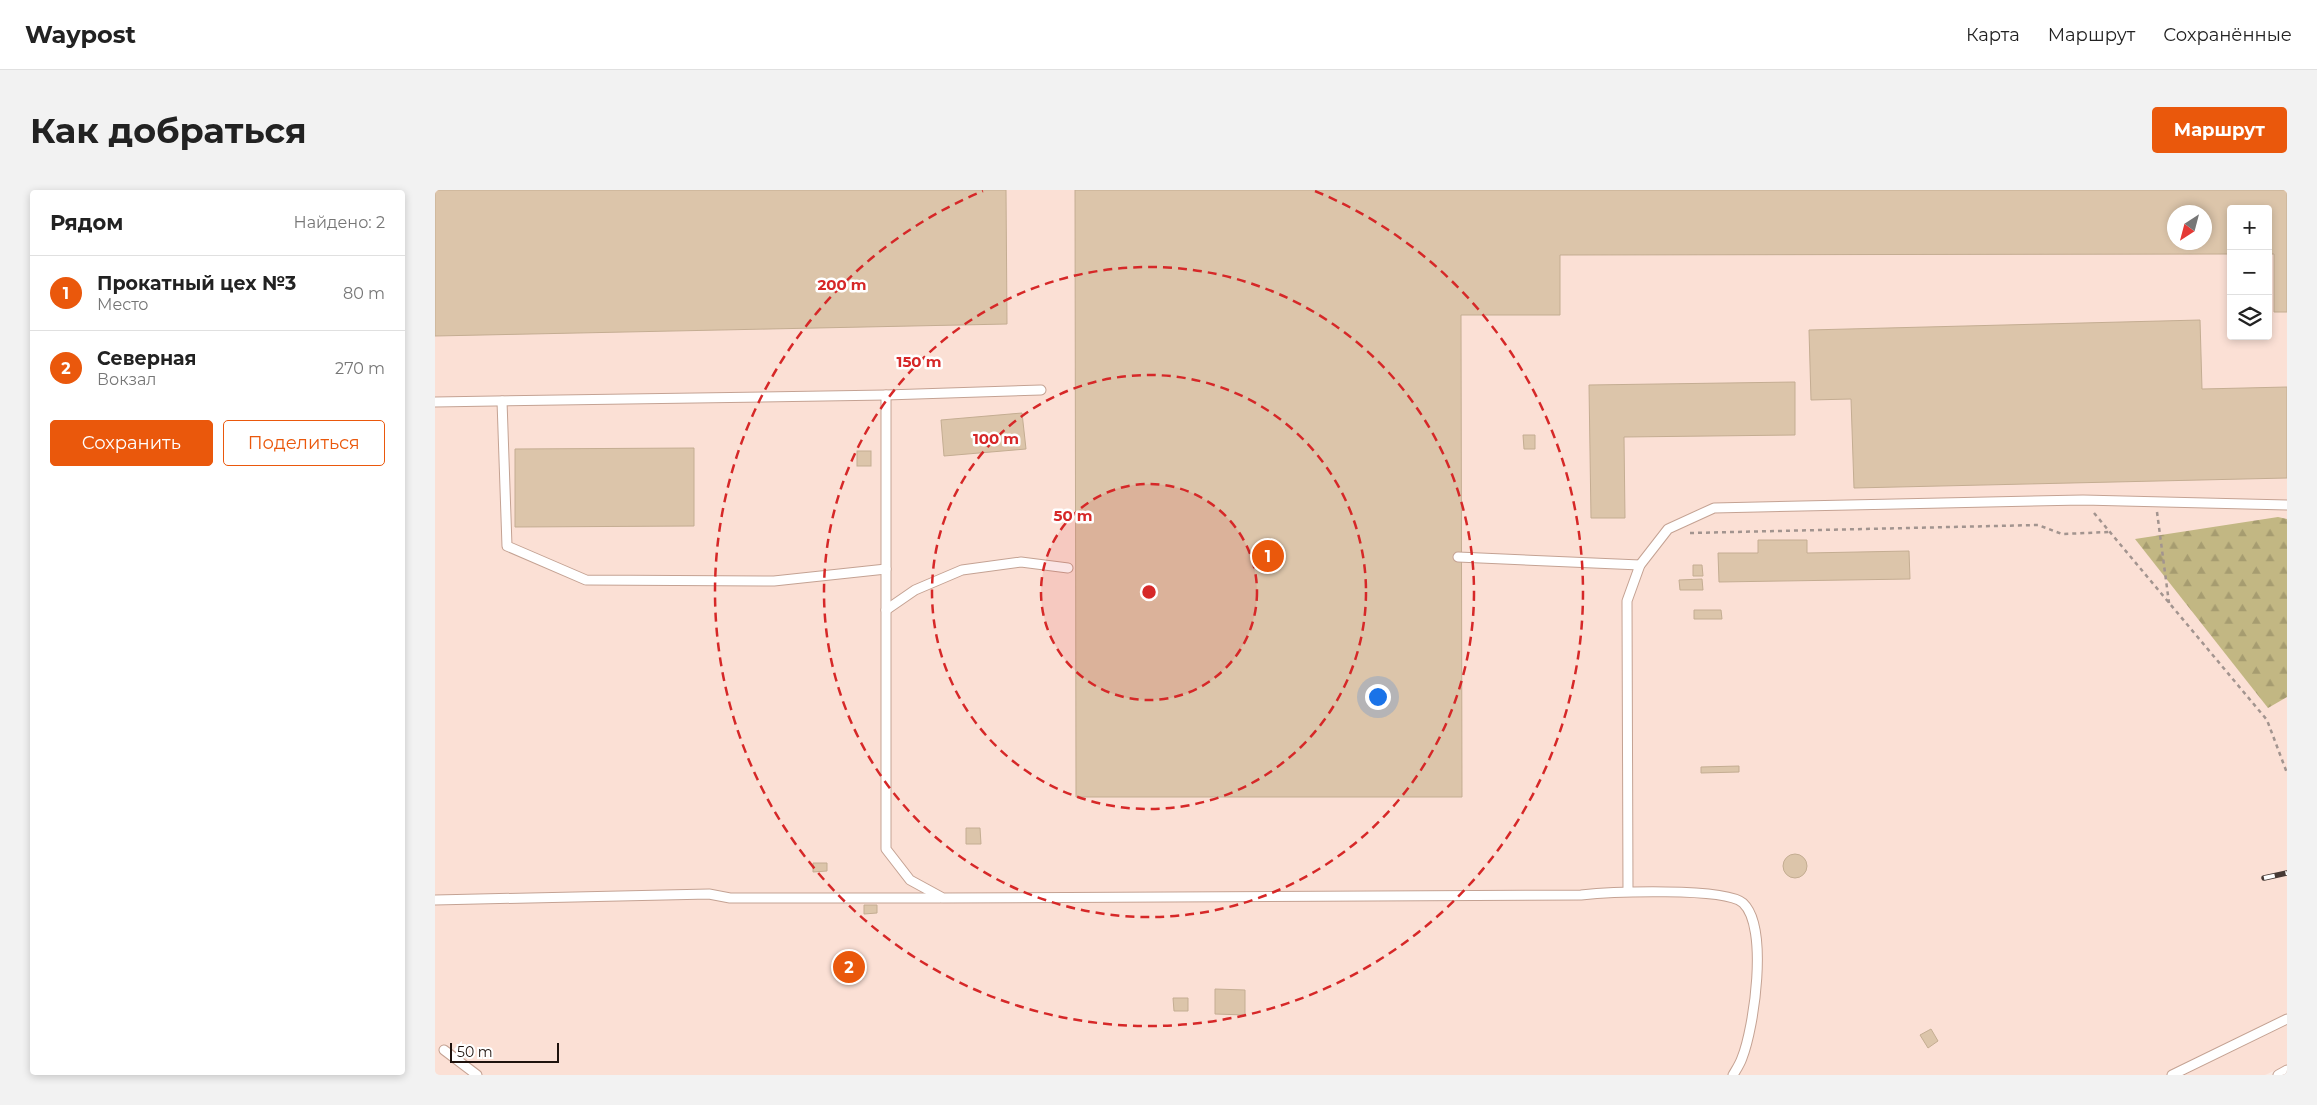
<!DOCTYPE html>
<html lang="ru">
<head>
<meta charset="utf-8">
<style>
	:root { --surface:#fff; --page:#f2f2f2; --text:#222; --muted:#767676; --line:#e0e0e0; --accent:#ea580c }
	body { margin:0; font-family:Montserrat,sans-serif; background:var(--page); color:var(--text) }
	.controls { position:absolute; right:15px; top:15px; display:grid; overflow:hidden; border-radius:5px; box-shadow:0 2px 8px #0003 }
	.controls button { width:45px; height:45px; display:grid; place-items:center; padding:0; border:0; border-bottom:1px solid var(--line); background:var(--surface); color:var(--text); font:25px sans-serif }
	.compass { position:absolute; left:1732px; top:15px; width:45px; height:45px; border-radius:50%; background:var(--surface); box-shadow:0 2px 8px #0003; rotate:216deg }
	.scale { position:absolute; left:15px; bottom:12px; width:109px; box-sizing:border-box; padding-left:5px; border:2px solid #1e120d; border-top:0; font-size:14px; line-height:18px; white-space:nowrap; color:#1e120d; -webkit-text-stroke:4px #fff; paint-order:stroke }
	.you { position:absolute; left:942px; top:506px; width:18px; height:18px; margin:-12px; border:4px solid #fff; border-radius:50%; background:#1a73e8; box-shadow:0 0 0 8px #1a73e833 }
	.badge { display:grid; place-items:center; width:32px; height:32px; border-radius:50%; background:var(--accent); color:#fff; font-size:16px; font-weight:700 }
	.pin { position:absolute; translate:-50% -50%; border:2px solid #fff; box-shadow:0 1px 5px #0006 }
	.list { margin:0; padding:0; list-style:none }
	h2 { display:flex; justify-content:space-between; align-items:center; height:65px; margin:0; padding:0 20px; font-size:21px }
	h2 small { font-size:16px; font-weight:400; color:var(--muted) }
	.list li { display:grid; grid-template-columns:32px 1fr auto; gap:15px; align-items:center; box-sizing:border-box; height:75px; padding:0 20px; border-top:1px solid var(--line) }
	.list b { display:block; font-size:19px; white-space:nowrap }
	.list p { margin:0; font-size:16px; white-space:nowrap; color:var(--muted) }
	.list em { font-size:16px; font-style:normal; color:var(--muted) }
	.actions { display:flex; gap:10px; padding:15px 20px }
	.actions a { flex:1; padding:11px 0; border:1px solid var(--accent); border-radius:5px; text-align:center; font-size:18px; color:var(--accent) }
	.actions .main { background:var(--accent); color:#fff }
	.icon { flex:none; width:28px; height:28px; fill:none; stroke:currentColor; stroke-width:2; stroke-linecap:round; stroke-linejoin:round }
	.map { position:relative; flex:none; width:1852px; height:885px; overflow:hidden; border-radius:5px }
	header { display:flex; align-items:center; gap:30px; box-sizing:border-box; height:70px; padding:0 25px; background:var(--surface); border-bottom:1px solid var(--line) }
	header strong { font-size:24px }
	nav { display:flex; gap:28px; margin-inline-start:auto; font-size:18px }
	.intro { display:flex; align-items:center; justify-content:space-between; box-sizing:border-box; height:120px; padding:0 30px }
	h1 { margin:0; font-size:35px }
	.button { padding:12px 22px; border-radius:5px; background:var(--accent); color:#fff; font-size:18px; font-weight:700 }
	main { display:flex; gap:30px; padding:0 30px }
	aside { flex:1; background:var(--surface); border-radius:5px; box-shadow:0 2px 8px #0003 }
	.map>svg:first-child { display:block }
</style>
</head>
<body>
<header>
<strong>Waypost</strong>
<nav><a>Карта</a><a>Маршрут</a><a>Сохранённые</a></nav>
</header>
<div class="intro"><h1>Как добраться</h1><a class="button">Маршрут</a></div>
<main>
<aside>
<h2>Рядом<small>Найдено: 2</small></h2>
<ul class="list">
<li><span class="badge">1</span><div><b>Прокатный цех №3</b><p>Место</p></div><em>80 m</em></li>
<li><span class="badge">2</span><div><b>Северная</b><p>Вокзал</p></div><em>270 m</em></li>
</ul>
<div class="actions"><a class="main">Сохранить</a><a>Поделиться</a></div>
</aside>
<div class="map">
<svg width="1852" height="885" viewBox="0 0 1852 885">
	<defs>
		<pattern id="forest-firs" width="22" height="20" patternUnits="userSpaceOnUse" patternTransform="scale(1.25)"><rect width="22" height="20" fill="#c2b783"/><path d="M5 1l3.5 6h-7zM16 11l3.5 6h-7z" fill="#a69c70"/></pattern>
	</defs>
	<rect width="100%" height="100%" fill="#faebe5"/>
	<path fill="#fbe0d5" fill-rule="evenodd" d="M0,0H1852V875L1830,885H0ZM1796,19H1833V146H1796ZM1740,22H1770V52H1740Z"/>
	<polygon fill="url(#forest-firs)" points="1843,327 1852,329 1852,507 1833,518 1700,349"/>
	<g fill="#dcc5aa" stroke="#c4ad92" fill-rule="evenodd">
		<polygon points="0,0 571,0 572,134 0,146"/>
		<path d="M640,0H1852V122H1839V64H1833V19H1796V64L1125,65V125H1026L1027,607H641ZM1740,22H1770V52H1740Z"/>
		<polygon points="1765,130 1767,199 1852,197 1852,288 1419,298 1416,209 1376,210 1374,140"/>
		<polygon points="1360,192 1360,245 1189,247 1190,328 1156,328 1154,195"/>
		<polygon points="587,223 591,259 509,266 506,230"/>
		<polygon points="1088,245 1100,245 1100,259 1089,259"/>
		<polygon points="259,258 259,336 80,337 80,259"/>
		<rect x="422" y="261" width="14" height="15"/>
		<polygon points="1323,350 1372,350 1372,363 1474,361 1475,389 1284,392 1283,363 1323,363"/>
		<polygon points="1258,375 1267,375 1268,386 1258,386"/>
		<polygon points="1267,389 1268,400 1245,400 1244,390"/>
		<polygon points="1259,420 1286,420 1287,429 1259,429"/>
		<polygon points="1304,576 1304,582 1266,583 1266,577"/>
		<polygon points="531,638 545,638 546,654 531,654"/>
		<circle cx="1360" cy="676" r="12"/>
		<polygon points="378,673 392,673 392,681 378,682"/>
		<polygon points="429,715 442,715 442,723 429,724"/>
		<polygon points="780,799 810,800 810,825 780,824"/>
		<polygon points="738,808 753,808 753,821 739,821"/>
		<polygon points="1496,839 1503,851 1493,858 1485,845"/>
	</g>
	<g fill="none" stroke-linecap="round" stroke-linejoin="round">
		<g stroke="#c4a293" stroke-width="11">
			<g id="lane">
				<path d="M451,205V659L475,690L508,708L1146,705C1174,702 1290,697 1308,713C1334,737 1319,838 1307,868C1305,874 1301,880 1298,885"/>
				<polyline points="67,211 72,356 151,390 339,391 451,379"/>
				<polyline points="0,212 451,205 606,200"/>
				<polyline points="1023,367 1205,375"/>
				<polyline points="451,420 480,400 527,380 586,372 633,378"/>
				<polyline points="1193,701 1192,411 1205,375 1233,339 1279,318 1648,310 1852,315"/>
				<polyline points="0,710 274,704 295,708 505,708"/>
				<polyline points="9,860 42,885"/>
				<polyline points="1737,885 1852,829"/>
				<polyline points="1843,885 1852,880"/>
			</g>
		</g>
		<g stroke="#a2948f" stroke-width="2.5" stroke-dasharray="4 4" stroke-linecap="butt">
			<polyline points="1722,322 1734,413"/>
			<polyline points="1659,323 1832,530 1852,583"/>
			<polyline points="1255,343 1603,335 1627,344 1674,342"/>
		</g>
		<use href="#lane" stroke="#fff" stroke-width="9"/>
		<g stroke="#463934" stroke-width="5.5">
			<polyline id="rail" points="1829,688 1852,683"/>
		</g>
		<use href="#rail" stroke="#fff" stroke-width="4" stroke-dasharray="11" stroke-linecap="butt"/>
	</g>
	<circle cx="714" cy="402" r="108" fill="#d62828" fill-opacity=".12"/>
	<g fill="none" stroke="#d62828" stroke-width="2.5" stroke-dasharray="9 6">
		<circle cx="714" cy="402" r="108"/>
		<circle cx="714" cy="402" r="217"/>
		<circle cx="714" cy="402" r="325"/>
		<path d="M880 1A434 434 0 1 1 548 1"/>
	</g>
	<circle cx="714" cy="402" r="8" fill="#d62828" stroke="#fff" stroke-width="2.5"/>
	<g font-size="15" text-anchor="middle" font-weight="bold" fill="#d62828" stroke="#fff" stroke-width="5" stroke-linejoin="round" paint-order="stroke">
		<text x="407" y="100">200 m</text>
		<text x="484" y="177">150 m</text>
		<text x="561" y="254">100 m</text>
		<text x="638" y="331">50 m</text>
	</g>
</svg>
<div class="controls">
<button>+</button>
<button>−</button>
<button><svg class="icon" aria-label="layers" viewBox="0 0 24 24"><path d="M12 4l9 5-9 5-9-5zM3 14l9 5 9-5"/></svg></button>
</div>
<svg class="compass" viewBox="-18 -18 36 36"><path d="M0-13l5 13h-10z" fill="#e53935"/><path d="M0 13l5-13h-10z" fill="#767676"/></svg>
<div class="scale">50 m</div>
<div class="you"></div>
<div class="pin badge" style="left:833px;top:366px">1</div>
<div class="pin badge" style="left:414px;top:777px">2</div>
</div>
</main>
</body>
</html>
